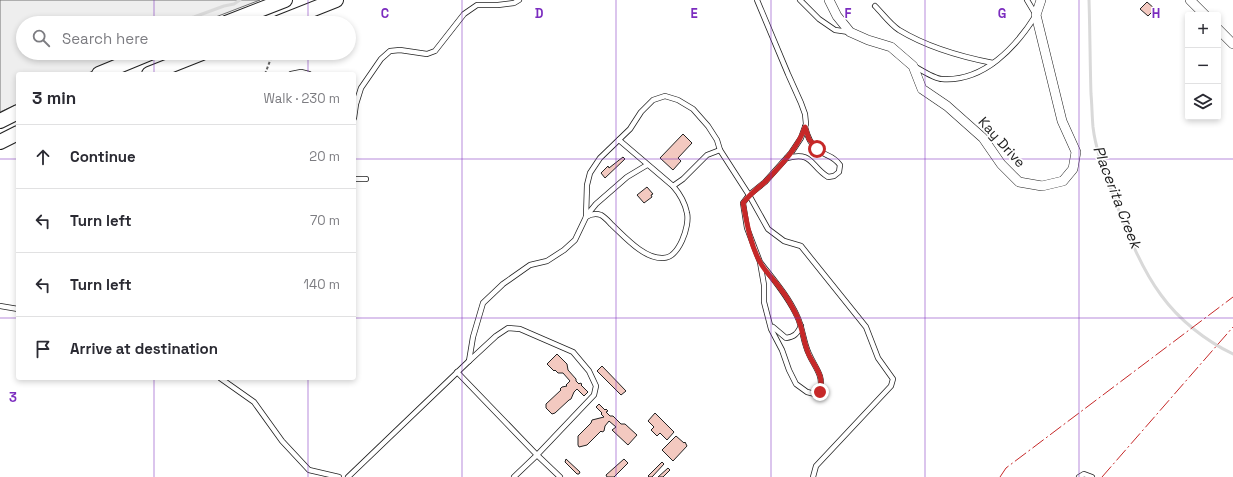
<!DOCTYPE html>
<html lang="en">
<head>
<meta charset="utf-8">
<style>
	:root { --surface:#fff; --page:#f7f7f7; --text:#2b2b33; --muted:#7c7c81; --line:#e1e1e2 }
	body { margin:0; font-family:"Space Grotesk",sans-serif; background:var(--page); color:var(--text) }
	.controls { position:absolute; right:12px; top:12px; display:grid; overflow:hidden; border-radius:4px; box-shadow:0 2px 6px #0003 }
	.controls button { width:36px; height:36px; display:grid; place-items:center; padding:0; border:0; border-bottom:1px solid var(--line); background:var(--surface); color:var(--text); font:20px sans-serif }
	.stop { position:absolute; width:12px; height:12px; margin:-9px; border:3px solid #c62828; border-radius:50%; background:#fff }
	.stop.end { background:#c62828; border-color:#fff; box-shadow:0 1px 4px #0008 }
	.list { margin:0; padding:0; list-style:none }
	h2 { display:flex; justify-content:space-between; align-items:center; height:52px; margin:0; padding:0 16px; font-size:17px }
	h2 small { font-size:13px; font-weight:400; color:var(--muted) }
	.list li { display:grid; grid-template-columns:26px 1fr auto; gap:12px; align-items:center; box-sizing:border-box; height:64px; padding:0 16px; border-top:1px solid var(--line) }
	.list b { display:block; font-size:15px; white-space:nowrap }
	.list em { font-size:13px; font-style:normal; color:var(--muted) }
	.icon { flex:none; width:22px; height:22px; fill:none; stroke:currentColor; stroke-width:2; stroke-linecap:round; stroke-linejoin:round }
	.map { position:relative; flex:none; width:1233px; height:477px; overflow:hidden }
	.search { position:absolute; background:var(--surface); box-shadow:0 2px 6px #0003; left:16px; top:16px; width:340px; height:44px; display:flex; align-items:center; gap:10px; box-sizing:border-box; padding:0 14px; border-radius:22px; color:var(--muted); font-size:15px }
	.panel { position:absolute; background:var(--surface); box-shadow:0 2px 6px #0003; left:16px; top:72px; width:340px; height:308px; border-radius:4px }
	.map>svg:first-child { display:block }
</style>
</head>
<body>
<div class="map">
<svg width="1233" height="477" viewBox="0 0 1233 477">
	<rect width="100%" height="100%" fill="#fff"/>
	<polygon fill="#eee" stroke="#6f6f6f" points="0,0 260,0 200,23 23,23 23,53 133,53 86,74 18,74 18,104 0,112"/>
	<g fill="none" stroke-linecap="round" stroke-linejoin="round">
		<g stroke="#d9d9d9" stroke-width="3">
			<path d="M1089,0C1090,31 1090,63 1091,94C1092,105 1092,116 1093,127C1096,153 1107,178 1116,203C1128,234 1141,268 1161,295C1179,320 1206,341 1233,354"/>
			<polyline points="147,22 150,23"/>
			<polyline points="168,23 194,17 224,6 234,4 240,0"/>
		</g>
	</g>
	<g fill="#f3c9c0" stroke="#222">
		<polygon points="1147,2 1155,9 1148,16 1140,9"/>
		<polygon points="683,134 692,143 678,158 681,161 673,170 660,158"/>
		<polygon points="623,157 625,159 605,178 601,173 608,166 609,168"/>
		<polygon points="647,187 653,194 651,195 652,197 644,203 637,195"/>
		<polygon points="557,354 567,364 568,370 576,379 576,381 579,384 580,383 582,384 581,385 588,392 584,396 577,389 574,392 571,399 569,400 555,413 552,414 546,408 546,404 561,390 560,389 562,387 567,386 566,385 570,381 563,373 558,373 555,370 554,371 547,364"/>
		<polygon points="602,366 626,391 621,395 597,371"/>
		<polygon points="599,404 605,410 606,409 608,411 606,412 610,416 613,416 621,424 625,424 637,435 628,445 612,430 616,427 609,421 605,426 604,431 602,432 601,431 587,445 579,447 578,445 578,436 591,423 592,420 604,417 601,414 602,413 596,407"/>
		<polygon points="655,413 674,432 667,440 660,433 657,436 651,430 654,427 648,421"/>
		<polygon points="676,436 684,443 685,442 687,446 673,461 662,450"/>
		<polygon points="566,459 580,472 579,474 577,474 565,462"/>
		<polygon points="624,459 628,463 614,477 607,477 606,475"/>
		<polygon points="662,462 664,464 652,477 649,477 648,476"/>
		<polygon points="668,468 670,470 663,477 658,477"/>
	</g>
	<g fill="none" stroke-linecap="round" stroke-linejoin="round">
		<g stroke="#222" stroke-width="6">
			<g id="service">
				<path d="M757,0L788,74L801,103L805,114L806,124L801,138L791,153L765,182L749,195L743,203L747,228L760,262L764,285V302L771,329L782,350L789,370L796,384L807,392L815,394L820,391C824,375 815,368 809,354C803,342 803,328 797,316C788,296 773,279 760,262"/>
				<polyline points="800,0 819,19 835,30 849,32"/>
				<path d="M875,6C883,14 890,24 899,30C927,47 962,57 993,63"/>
				<path d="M914,66C921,70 935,79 942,79C984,82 1016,47 1036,15L1027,0"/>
				<polyline points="291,74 301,72 309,74"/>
				<polyline points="354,118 356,104 361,88 381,59 390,51 400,50 427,54 435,51 464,14 477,5 498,5 514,3 519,0"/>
				<path d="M787,158C813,151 810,166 828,177L834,176L839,172L840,165C832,154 826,157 817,149C810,144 807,135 805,127"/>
				<polyline points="354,179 366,179"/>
				<polyline points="673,186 683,179 707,155 720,150"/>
				<polyline points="587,215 596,204 627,177 647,165"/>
				<path d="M586,217C591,214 595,213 601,215C605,217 609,222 612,225C625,237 644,259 663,258C679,258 690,226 687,213C685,203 680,194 673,186L619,140"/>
				<polyline points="0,306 18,309"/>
				<path d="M773,327L786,338C794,337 797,334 801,326"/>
				<polyline points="469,361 496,336 508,328 520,329 573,352 589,371 596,386 594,395 537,455 560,477"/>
				<polyline points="457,372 537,455 514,477"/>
				<polyline points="220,378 254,402 282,441 309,470 339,477"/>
				<polyline points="348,477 469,361 473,337 483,303 503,284 530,265 547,261 564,250 575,240 586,217 587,185 590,173 600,158 630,129 641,112 653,100 665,96 678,100 693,109 708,126 717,140 720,150 749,195 768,229 784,241 801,246 866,327 878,358 893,379 891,386 816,466 813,477"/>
				<polyline points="1079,477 1084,474 1092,477"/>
			</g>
		</g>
		<g stroke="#222" stroke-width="10">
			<g id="minor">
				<polyline points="829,0 837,16 850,32 868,40 891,47 913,66 922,89 947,106 983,138 1001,164 1019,182 1042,186 1063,181 1073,169 1076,152 1062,121 1036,15 1041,0"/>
				<polyline points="1190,0 1205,15"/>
				<polyline points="1218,29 1233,44"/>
			</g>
		</g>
		<g stroke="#222" stroke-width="16">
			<g id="primary">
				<polyline points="226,23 285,0"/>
				<polyline points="278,23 336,0"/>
				<polyline points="99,74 150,53"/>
				<polyline points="149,74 202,53"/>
				<polyline points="0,121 18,112"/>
				<polyline points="0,142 18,133"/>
			</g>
		</g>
		<polyline stroke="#646464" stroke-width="2" stroke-dasharray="3 2" stroke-linecap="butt" points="265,74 273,53"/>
		<use href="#service" stroke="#fff" stroke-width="4.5"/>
		<use href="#minor" stroke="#fff" stroke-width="9"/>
		<use href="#primary" stroke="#fff" stroke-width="14"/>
		<g stroke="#c62828" stroke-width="1" stroke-dasharray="14 3 2 3" stroke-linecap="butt">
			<polyline points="1000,477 1006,468 1233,297"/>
			<polyline points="1102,477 1233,327"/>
		</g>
	</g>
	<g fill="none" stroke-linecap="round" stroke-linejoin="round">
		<path stroke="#c62828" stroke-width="5" d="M817,149L809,139L805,127C798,148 781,165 766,181C758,188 750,194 743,203C747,223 750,244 760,262C765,272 776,281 782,291C788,298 792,307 796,314C803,327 803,342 809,355C816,369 824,375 820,392"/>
	</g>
	<path fill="none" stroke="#7b2cbf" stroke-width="1" stroke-opacity="0.55" d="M154,0V23M308,0V23M462,0V477M616,0V477M771,0V477M925,0V477M1079,0V477M154,53V74M308,53V74M0,159H18M354,159H1233M0,318H18M354,318H1233M154,378V477M308,378V477"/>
	<g text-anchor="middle" stroke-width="3" stroke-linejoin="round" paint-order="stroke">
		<g font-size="14" fill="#222" stroke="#fff">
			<text transform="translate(1002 142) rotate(48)" y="5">Kay Drive</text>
		</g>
		<g font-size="15" font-style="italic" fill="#222" stroke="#fff">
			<text transform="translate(1117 197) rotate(69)" y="5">Placerita Creek</text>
		</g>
	</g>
	<g font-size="13" text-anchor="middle" font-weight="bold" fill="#7b2cbf" stroke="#fff" stroke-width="3" stroke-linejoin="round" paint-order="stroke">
		<text x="385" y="18">C</text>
		<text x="539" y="18">D</text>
		<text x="694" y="18">E</text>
		<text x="848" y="18">F</text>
		<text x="1002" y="18">G</text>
		<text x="1156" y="18">H</text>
		<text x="13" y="402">3</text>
	</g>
</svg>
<div class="controls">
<button>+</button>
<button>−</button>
<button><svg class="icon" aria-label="layers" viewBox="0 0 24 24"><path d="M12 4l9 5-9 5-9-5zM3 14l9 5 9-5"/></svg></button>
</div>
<div class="stop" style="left:817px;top:149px"></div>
<div class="stop end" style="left:820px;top:392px"></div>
<div class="search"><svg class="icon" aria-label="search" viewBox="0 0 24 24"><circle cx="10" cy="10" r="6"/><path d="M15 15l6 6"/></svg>Search here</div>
<section class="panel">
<h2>3 min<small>Walk · 230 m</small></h2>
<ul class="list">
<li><svg class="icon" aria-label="ahead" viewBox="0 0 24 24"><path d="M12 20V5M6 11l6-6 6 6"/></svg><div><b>Continue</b></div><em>20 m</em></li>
<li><svg class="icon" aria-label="left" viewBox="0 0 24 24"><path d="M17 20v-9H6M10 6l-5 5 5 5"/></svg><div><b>Turn left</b></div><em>70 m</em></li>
<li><svg class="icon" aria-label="left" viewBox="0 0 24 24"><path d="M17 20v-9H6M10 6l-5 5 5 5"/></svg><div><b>Turn left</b></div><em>140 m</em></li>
<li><svg class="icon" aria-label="arrive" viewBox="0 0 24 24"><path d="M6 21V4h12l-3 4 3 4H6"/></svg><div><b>Arrive at destination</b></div></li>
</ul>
</section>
</div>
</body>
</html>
